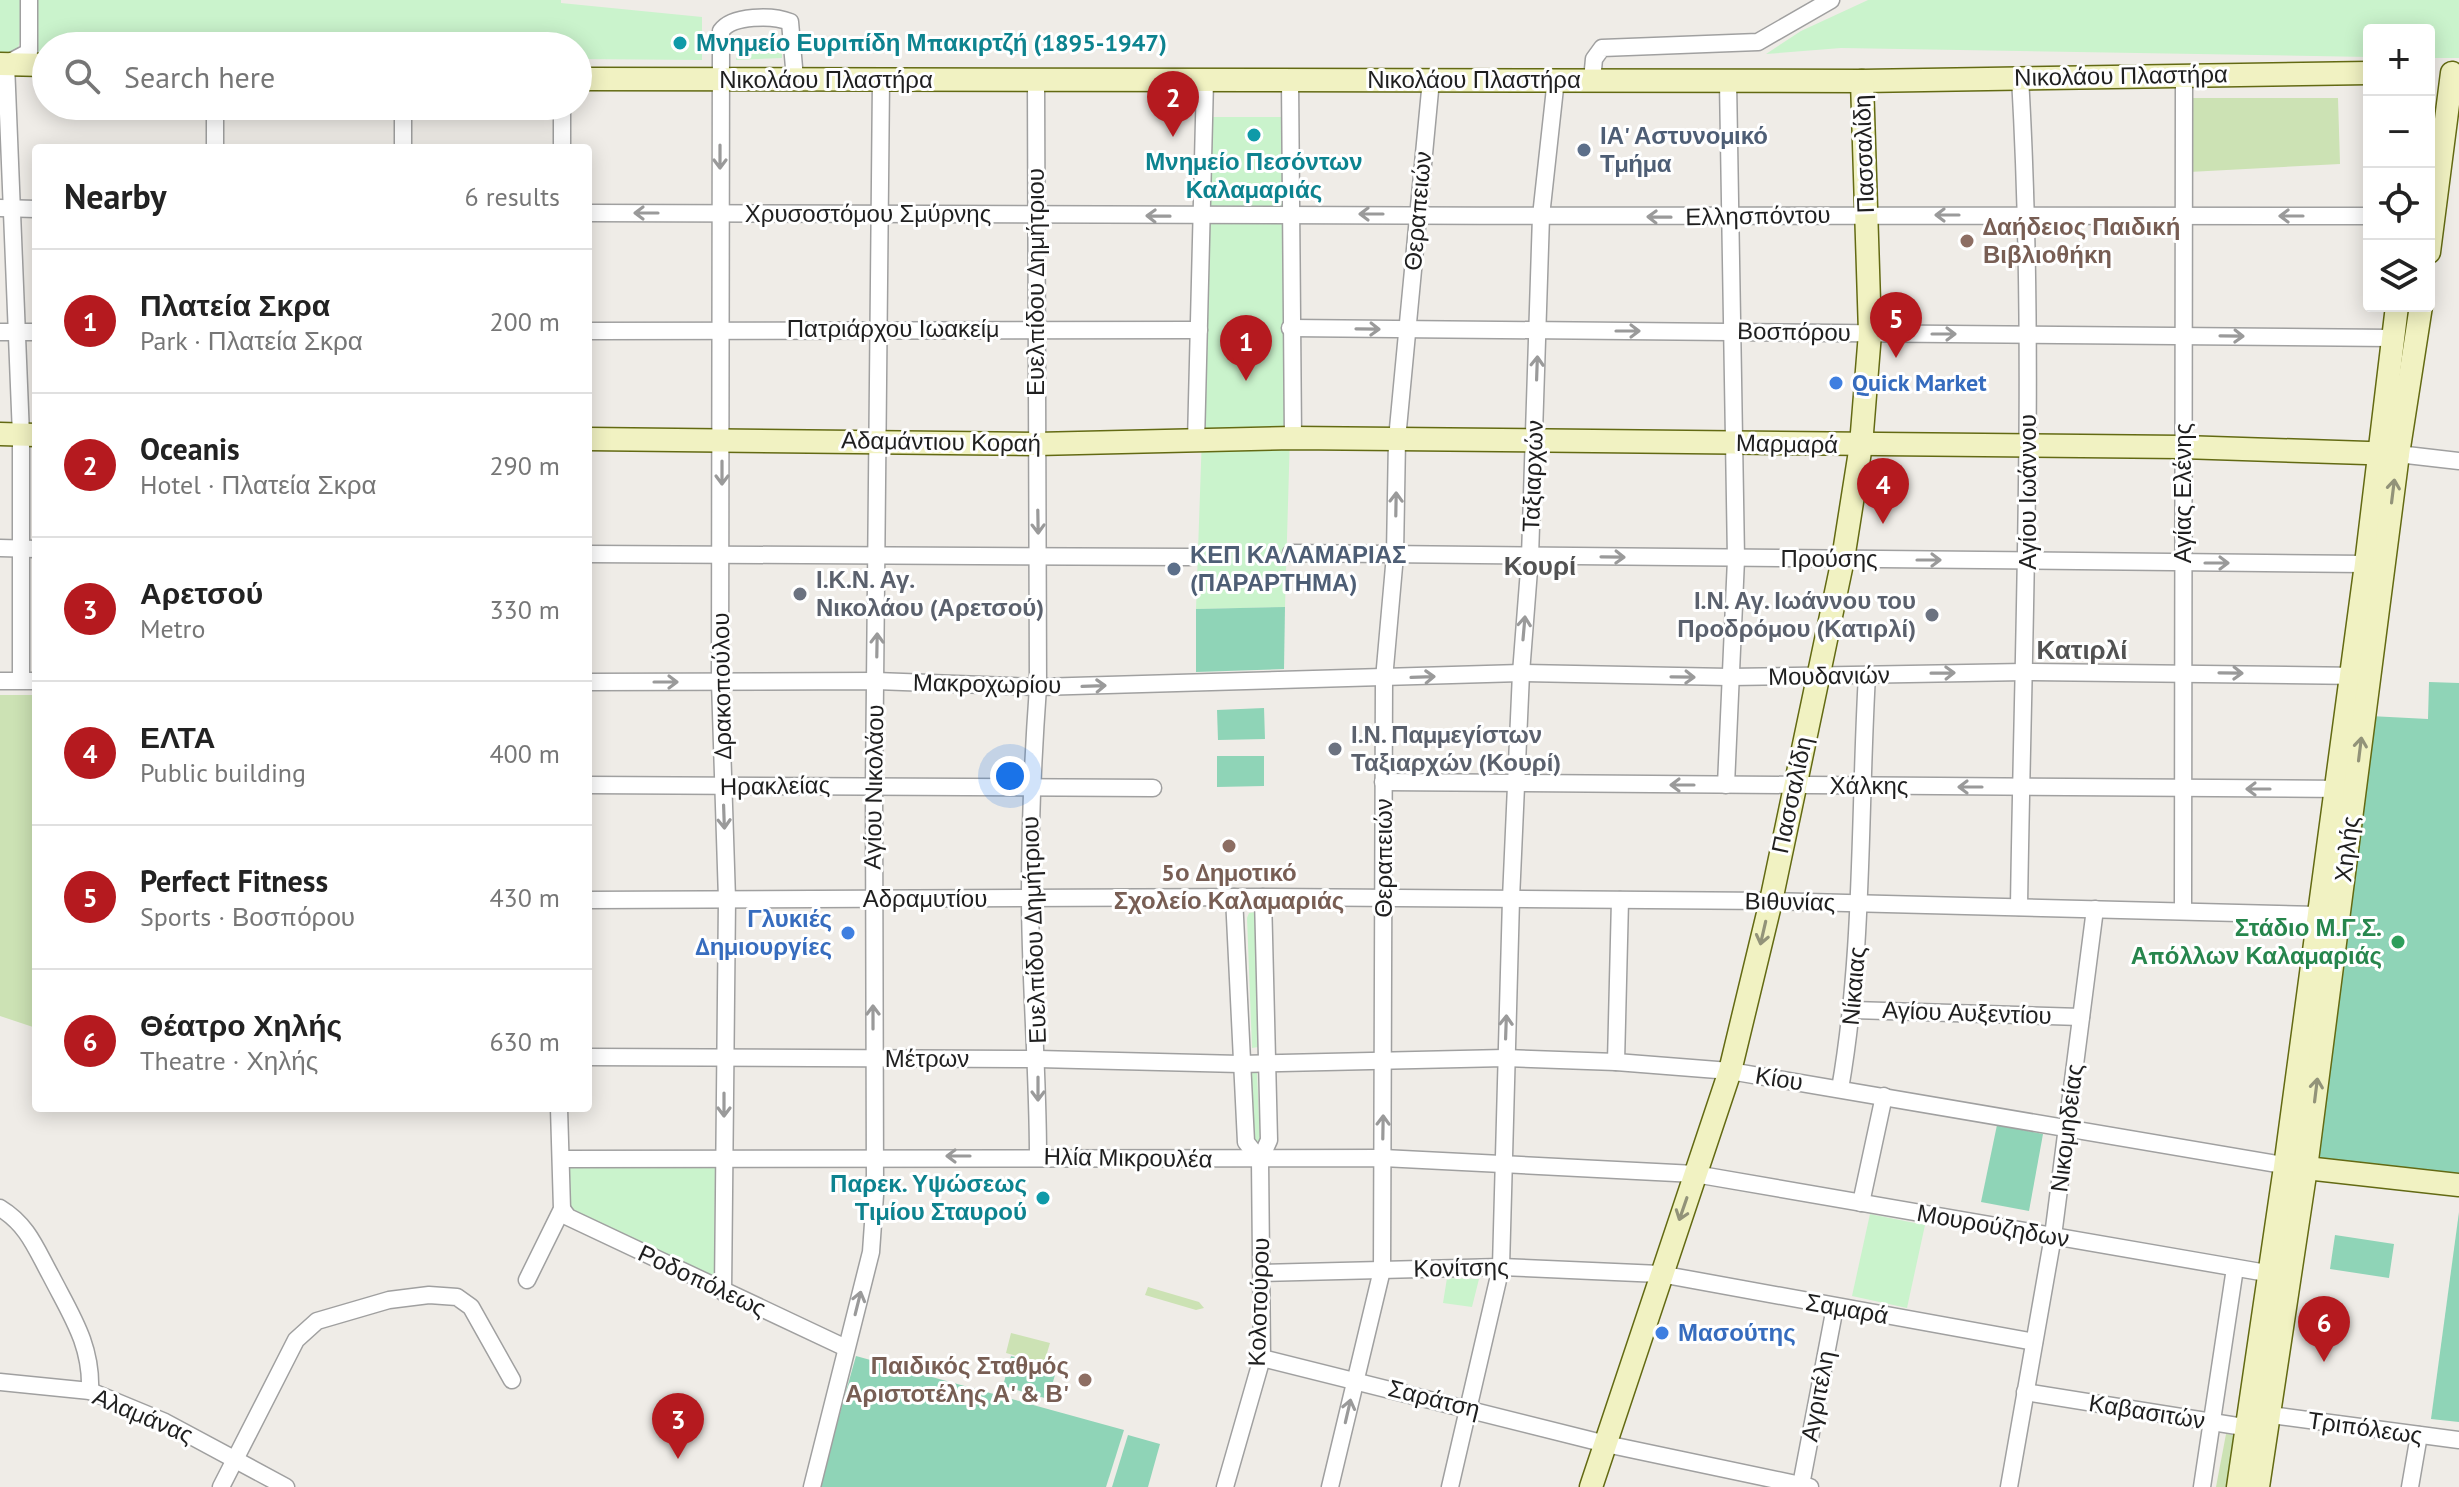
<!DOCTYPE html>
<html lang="en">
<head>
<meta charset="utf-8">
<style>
	:root { --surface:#fff; --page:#f6f6f6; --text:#222; --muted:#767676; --line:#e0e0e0; --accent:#b51a1f }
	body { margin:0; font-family:"PT Sans",sans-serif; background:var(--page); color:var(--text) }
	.controls { position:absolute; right:24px; top:24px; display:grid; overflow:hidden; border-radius:8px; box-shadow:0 4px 20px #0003 }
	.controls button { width:72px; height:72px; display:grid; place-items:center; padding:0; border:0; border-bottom:2px solid var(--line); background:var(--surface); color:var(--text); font:40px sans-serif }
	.you { position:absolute; left:1010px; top:776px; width:28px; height:28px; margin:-20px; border:6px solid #fff; border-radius:50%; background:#1a73e8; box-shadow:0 0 0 12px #1a73e833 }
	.badge { display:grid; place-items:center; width:52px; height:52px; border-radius:50%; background:var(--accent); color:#fff; font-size:26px; font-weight:700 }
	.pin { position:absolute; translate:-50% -66px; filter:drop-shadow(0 2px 4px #0008) }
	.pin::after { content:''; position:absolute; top:42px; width:28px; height:24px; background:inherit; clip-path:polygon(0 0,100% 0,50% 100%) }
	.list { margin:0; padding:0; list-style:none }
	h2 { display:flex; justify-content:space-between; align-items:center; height:104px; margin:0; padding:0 32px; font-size:34px }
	h2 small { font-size:26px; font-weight:400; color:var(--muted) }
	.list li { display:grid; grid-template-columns:52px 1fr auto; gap:24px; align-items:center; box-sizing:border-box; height:144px; padding:0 32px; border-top:2px solid var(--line) }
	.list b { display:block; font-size:30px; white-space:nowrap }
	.list p { margin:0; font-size:26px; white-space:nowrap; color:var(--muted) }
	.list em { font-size:26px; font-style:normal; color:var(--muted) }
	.icon { flex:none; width:44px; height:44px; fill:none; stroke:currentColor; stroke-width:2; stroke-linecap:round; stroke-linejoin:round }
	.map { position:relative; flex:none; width:2459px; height:1487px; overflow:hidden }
	.search { position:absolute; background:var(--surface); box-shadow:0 4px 20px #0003; left:32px; top:32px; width:560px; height:88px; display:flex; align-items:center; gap:20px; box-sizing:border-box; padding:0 28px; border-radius:44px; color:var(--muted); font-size:30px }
	.panel { position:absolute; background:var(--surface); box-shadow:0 4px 20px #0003; left:32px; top:144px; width:560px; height:968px; border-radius:8px }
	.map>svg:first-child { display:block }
</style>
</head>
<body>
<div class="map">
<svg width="2459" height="1487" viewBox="0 0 2459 1487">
	<rect width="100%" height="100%" fill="#efece7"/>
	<g fill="#cce2b4">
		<polygon points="2188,98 2338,98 2340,164 2189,172"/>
		<polygon points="0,695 36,695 36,1028 0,1016"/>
		<polygon points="1148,1287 1199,1302 1204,1308 1196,1310 1145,1295"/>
		<polygon points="1011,1333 1050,1343 1044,1363 1006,1353"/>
		<polygon points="2226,1434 2236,1435 2227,1487 2216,1487"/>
	</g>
	<g fill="#caf3cc">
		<polygon points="0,0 25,0 25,21 17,52 0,52"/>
		<polygon points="28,0 561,0 561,3 702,17 702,60 578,59 578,46 46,46 46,52 29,52"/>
		<polygon points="1868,0 2459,0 2459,58 2429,58 2429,30 2369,30 2369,57 1841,48 1766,54 1801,31"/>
		<polygon points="782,39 782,58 736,60 736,40"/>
		<polygon points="1213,117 1286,117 1284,327 1290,435 1285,607 1196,609"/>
		<polygon points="1256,912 1258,1047 1252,1048 1247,918 1249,913"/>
		<polygon points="1249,1072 1257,1073 1260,1141 1254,1141"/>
		<polygon points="565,1168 715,1168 714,1283 571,1214 566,1206"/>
		<polygon points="1870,1214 1925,1225 1907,1308 1852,1296"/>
		<polygon points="1447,1278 1479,1279 1472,1307 1443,1303"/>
	</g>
	<g fill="#8fd4b7">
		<polygon points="1285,607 1284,669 1196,672 1196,609"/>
		<polygon points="2429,682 2459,683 2459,1182 2307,1164 2370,716 2428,719"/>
		<polygon points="1264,708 1265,739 1218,740 1217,710"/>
		<polygon points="1264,756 1264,786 1217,787 1217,756"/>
		<polygon points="1997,1125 2043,1134 2029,1211 1981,1202"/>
		<polygon points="2459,1212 2459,1422 2431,1419"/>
		<polygon points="2335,1235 2394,1244 2389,1278 2330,1269"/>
		<polygon points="856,1356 1124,1430 1106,1487 819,1487"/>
		<polygon points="1011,1356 1057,1368 1048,1399 1003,1386"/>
		<polygon points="1128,1435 1160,1444 1148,1487 1112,1487"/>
	</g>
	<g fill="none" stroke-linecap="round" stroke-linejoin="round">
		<g stroke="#a0a0a0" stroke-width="19">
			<g id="street">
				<path d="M1036,80L1038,687C1033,756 1030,825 1030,894C1030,982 1038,1069 1038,1156"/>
				<polyline points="1290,80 1293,438"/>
				<polyline points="1592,80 1594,59 1602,48 1758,42 1831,0"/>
				<polyline points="215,106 215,148"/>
				<polyline points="403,106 403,148"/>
				<polyline points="562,148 562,106"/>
				<polyline points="0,208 36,209"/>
				<path d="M588,213C1182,216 1775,216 2369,216"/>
				<polyline points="1290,328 2393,338"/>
				<polyline points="588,331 1199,330"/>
				<polyline points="0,332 36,332"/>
				<polyline points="1196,442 1205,80"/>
				<polyline points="2398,454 2459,461"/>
				<polyline points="0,548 36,549"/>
				<polyline points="1291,553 2366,564"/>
				<polyline points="588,554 1189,557"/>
				<polyline points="21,680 21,435 6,64 29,52 29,0"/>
				<polyline points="0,681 36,681"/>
				<polyline points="588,682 876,681 1038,687 1521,673 1729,677 2025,672 2362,676"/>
				<polyline points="1383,782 2345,789"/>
				<polyline points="588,785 1153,788"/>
				<polyline points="1726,785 1736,559 1728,81"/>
				<polyline points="1234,897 1246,1142 1260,1160"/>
				<polyline points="588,900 1263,897 1771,901 2318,915"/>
				<path d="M2019,907C2023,630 2036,354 2020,77"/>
				<polyline points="2183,911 2184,76"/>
				<polyline points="1853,1010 2081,1017"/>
				<polyline points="588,1057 1038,1059 1240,1064 1505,1058 1616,1062 1730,1071 2294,1167"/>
				<polyline points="1616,1062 1620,900"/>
				<path d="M1840,1089C1864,951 1859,814 1867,675"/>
				<polyline points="561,1159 1383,1158 1695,1174 2278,1275"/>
				<polyline points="1861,1203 1884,1096"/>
				<path d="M0,1208C28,1225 36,1249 51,1276C71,1315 92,1345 90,1391"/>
				<polyline points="562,1209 568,1217 846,1348"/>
				<polyline points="1262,1273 1501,1267 1660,1274 2034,1342"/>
				<polyline points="527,1280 562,1209 559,1108"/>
				<path d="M723,1292L727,899L720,682L721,31C732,15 773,15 790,22L795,79"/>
				<polyline points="1262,1358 1606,1444 1810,1487"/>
				<polyline points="0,1382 90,1391 165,1422 286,1487"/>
				<polyline points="2025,1392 2256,1429"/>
				<polyline points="2271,1415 2459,1440"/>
				<polyline points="1801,1485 1835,1307"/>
				<polyline points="221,1487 296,1340 317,1321 389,1300 429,1295 457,1297 471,1307 512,1380"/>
				<polyline points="812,1487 871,1252 875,1195 874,785 881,80"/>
				<polyline points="1225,1487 1262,1358 1260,1160 1269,1140 1263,897"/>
				<polyline points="1330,1487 1382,1270 1384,679 1395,555 1397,439 1431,80"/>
				<polyline points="1450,1487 1501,1267 1511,899 1521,673 1530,557 1541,216 1556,79"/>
				<polyline points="2009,1487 2053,1236 2095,909"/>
				<polyline points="2202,1487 2235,1268"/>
				<polyline points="2410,1487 2419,1435"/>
			</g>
		</g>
		<g stroke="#636a13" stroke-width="25">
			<g id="secondary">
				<polyline points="0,64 46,65"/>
				<polyline points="578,79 1862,81 2369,73"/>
				<polyline points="2429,252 2452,73"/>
				<polyline points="0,434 36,435"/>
				<polyline points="588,439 1036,444 1293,438 2182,447 2398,454"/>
				<polyline points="2306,1168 2459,1185"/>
				<polyline points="1591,1487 1730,1071 1771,901 1843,559 1861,445 1870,333 1862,81"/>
				<polyline points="2238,1487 2285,1167 2366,564 2397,306"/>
				<polyline points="2258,1487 2306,1168 2398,454 2421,306"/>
			</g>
		</g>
		<use href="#street" stroke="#fff" stroke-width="16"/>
		<use href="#secondary" stroke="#f1f2c2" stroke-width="22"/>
	</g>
	<defs><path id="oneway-shaft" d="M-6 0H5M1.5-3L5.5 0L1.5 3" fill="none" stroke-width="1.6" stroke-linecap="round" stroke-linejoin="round" transform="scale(2)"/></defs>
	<g stroke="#9a9a9a">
		<use href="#oneway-shaft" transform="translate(720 157) rotate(90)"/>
		<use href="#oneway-shaft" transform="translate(646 213) rotate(-180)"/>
		<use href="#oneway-shaft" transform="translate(1371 214) rotate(180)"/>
		<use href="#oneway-shaft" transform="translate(1947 215) rotate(-180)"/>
		<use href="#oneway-shaft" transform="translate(1158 216) rotate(-179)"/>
		<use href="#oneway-shaft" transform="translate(2291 216) rotate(180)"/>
		<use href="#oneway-shaft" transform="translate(1659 217) rotate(-179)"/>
		<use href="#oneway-shaft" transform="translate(1368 329) rotate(1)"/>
		<use href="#oneway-shaft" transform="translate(1628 331)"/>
		<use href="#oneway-shaft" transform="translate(1944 334)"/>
		<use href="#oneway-shaft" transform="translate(2232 336) rotate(1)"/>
		<use href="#oneway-shaft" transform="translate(1537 368) rotate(-88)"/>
		<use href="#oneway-shaft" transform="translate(722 473) rotate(90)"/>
		<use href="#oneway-shaft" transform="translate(1396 504) rotate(-89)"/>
		<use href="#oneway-shaft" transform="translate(1038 522) rotate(89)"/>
		<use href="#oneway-shaft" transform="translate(1613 557) rotate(1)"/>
		<use href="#oneway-shaft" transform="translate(1929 560)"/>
		<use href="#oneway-shaft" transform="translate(2217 563)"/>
		<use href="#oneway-shaft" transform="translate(1524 628) rotate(-85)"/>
		<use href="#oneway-shaft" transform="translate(877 645) rotate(-89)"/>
		<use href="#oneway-shaft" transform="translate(1943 673) rotate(-1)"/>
		<use href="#oneway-shaft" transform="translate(2231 673) rotate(1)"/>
		<use href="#oneway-shaft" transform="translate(1423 677) rotate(-2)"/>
		<use href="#oneway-shaft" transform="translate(1683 677) rotate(1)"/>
		<use href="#oneway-shaft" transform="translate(666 682)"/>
		<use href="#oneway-shaft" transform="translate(1094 686) rotate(-2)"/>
		<use href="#oneway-shaft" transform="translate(1682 785) rotate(-180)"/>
		<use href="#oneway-shaft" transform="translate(1970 787) rotate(-180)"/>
		<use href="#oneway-shaft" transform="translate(2258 789) rotate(-180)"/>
		<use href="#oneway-shaft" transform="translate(724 817) rotate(88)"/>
		<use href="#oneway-shaft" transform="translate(873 1017) rotate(-90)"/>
		<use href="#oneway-shaft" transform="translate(1506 1027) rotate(-88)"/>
		<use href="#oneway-shaft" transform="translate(1038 1089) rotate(90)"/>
		<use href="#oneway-shaft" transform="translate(724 1105) rotate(90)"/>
		<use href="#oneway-shaft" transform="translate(1383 1127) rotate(-89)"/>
		<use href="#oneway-shaft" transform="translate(958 1156) rotate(-180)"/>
		<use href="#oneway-shaft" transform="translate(858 1303) rotate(-76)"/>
		<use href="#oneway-shaft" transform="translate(1348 1411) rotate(-77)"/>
	</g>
	<g stroke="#929379">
		<use href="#oneway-shaft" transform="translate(2393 491) rotate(-83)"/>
		<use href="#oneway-shaft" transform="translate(2360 749) rotate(-83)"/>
		<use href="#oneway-shaft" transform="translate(1763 933) rotate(103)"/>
		<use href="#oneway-shaft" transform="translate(2316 1090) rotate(-83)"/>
		<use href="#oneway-shaft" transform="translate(1683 1209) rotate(109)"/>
	</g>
	<g fill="#0f9aa8" stroke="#fff" stroke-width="3">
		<circle cx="680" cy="43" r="8"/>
		<circle cx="1254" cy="135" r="8"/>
		<circle cx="1043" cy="1198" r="8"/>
	</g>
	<g fill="#5c6f8a" stroke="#fff" stroke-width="3">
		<circle cx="1584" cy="150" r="8"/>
		<circle cx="1174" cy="569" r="8"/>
	</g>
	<g fill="#8d6e63" stroke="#fff" stroke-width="3">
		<circle cx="1967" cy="241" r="8"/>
		<circle cx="1229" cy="846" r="8"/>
		<circle cx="1085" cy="1380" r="8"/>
	</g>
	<g fill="#3f7fe0" stroke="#fff" stroke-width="3">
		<circle cx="1836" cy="383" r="8"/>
		<circle cx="848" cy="933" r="8"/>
		<circle cx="1662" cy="1333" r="8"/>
	</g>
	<g fill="#6b7280" stroke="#fff" stroke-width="3">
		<circle cx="800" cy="594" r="8"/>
		<circle cx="1932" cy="615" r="8"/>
		<circle cx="1335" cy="749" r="8"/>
	</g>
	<circle fill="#2e9e5b" stroke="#fff" stroke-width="3" cx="2398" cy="942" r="8"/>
	<g text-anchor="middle" stroke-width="6" stroke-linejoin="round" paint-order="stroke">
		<g font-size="24" font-weight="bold" fill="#0d838f" stroke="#fff" text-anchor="start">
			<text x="696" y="51">Μνημείο Ευριπίδη Μπακιρτζή (1895-1947)</text>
			<text x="1254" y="170" text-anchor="middle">Μνημείο Πεσόντων<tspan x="1254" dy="28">Καλαμαριάς</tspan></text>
			<text x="1027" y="1192" text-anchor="end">Παρεκ. Υψώσεως<tspan x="1027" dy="28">Τιμίου Σταυρού</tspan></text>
		</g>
		<g font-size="24" fill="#1f1f1f" stroke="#fff">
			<text transform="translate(2121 76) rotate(-1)" y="8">Νικολάου Πλαστήρα</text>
			<text x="826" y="88">Νικολάου Πλαστήρα</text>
			<text x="1474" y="88">Νικολάου Πλαστήρα</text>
			<text transform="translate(1864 154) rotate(-92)" y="8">Πασσαλίδη</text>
			<text transform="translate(1418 211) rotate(-85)" y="8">Θεραπειών</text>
			<text x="868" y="222">Χρυσοστόμου Σμύρνης</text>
			<text transform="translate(1758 216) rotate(-1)" y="8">Ελλησπόντου</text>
			<text transform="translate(1036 282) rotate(-90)" y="8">Ευελπίδου Δημήτριου</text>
			<text x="893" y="337">Πατριάρχου Ιωακείμ</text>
			<text transform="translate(1794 332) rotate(1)" y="8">Βοσπόρου</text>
			<text transform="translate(941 442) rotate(1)" y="8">Αδαμάντιου Κοραή</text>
			<text transform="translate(1787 444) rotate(1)" y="8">Μαρμαρά</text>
			<text transform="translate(1533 476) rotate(-88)" y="8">Ταξιαρχών</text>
			<text transform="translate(2028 492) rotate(-90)" y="8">Αγίου Ιωάννου</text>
			<text transform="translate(2183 493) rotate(-90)" y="8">Αγίας Ελένης</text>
			<text x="1829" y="567">Προύσης</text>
			<text transform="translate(1829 676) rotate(-1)" y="8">Μουδανιών</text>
			<text transform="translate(987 684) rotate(1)" y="8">Μακροχωρίου</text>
			<text transform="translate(722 686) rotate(-91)" y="8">Δρακοπούλου</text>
			<text transform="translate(775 786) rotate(-1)" y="8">Ηρακλείας</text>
			<text x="1869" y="794">Χάλκης</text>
			<text transform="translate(874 787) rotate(-89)" y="8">Αγίου Νικολάου</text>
			<text transform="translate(1792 795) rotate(-78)" y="8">Πασσαλίδη</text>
			<text transform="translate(2347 849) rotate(-83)" y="8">Χηλής</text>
			<text transform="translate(1384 858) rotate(-90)" y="8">Θεραπειών</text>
			<text x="925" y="907">Αδραμυτίου</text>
			<text transform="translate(1790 902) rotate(1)" y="8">Βιθυνίας</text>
			<text transform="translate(1034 930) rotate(-92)" y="8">Ευελπίδου Δημήτριου</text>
			<text transform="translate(1854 986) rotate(-85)" y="8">Νίκαιας</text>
			<text transform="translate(1967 1013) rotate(2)" y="8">Αγίου Αυξεντίου</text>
			<text x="927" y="1067">Μέτρων</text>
			<text transform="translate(1779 1079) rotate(9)" y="8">Κίου</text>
			<text transform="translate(2067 1128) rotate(-83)" y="8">Νικομηδείας</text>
			<text transform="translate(1128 1158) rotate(1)" y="8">Ηλία Μικρουλέα</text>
			<text transform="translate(1993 1226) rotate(10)" y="8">Μουρούζηδων</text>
			<text transform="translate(1461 1268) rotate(-1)" y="8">Κονίτσης</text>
			<text transform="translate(702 1281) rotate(25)" y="8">Ροδοπόλεως</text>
			<text transform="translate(1259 1302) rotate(-88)" y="8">Κολοτούρου</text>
			<text transform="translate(1847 1309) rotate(10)" y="8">Σαμαρά</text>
			<text transform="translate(1818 1396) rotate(-79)" y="8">Αγριτέλη</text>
			<text transform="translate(1434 1399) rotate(14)" y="8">Σαράτση</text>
			<text transform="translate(2147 1412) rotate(9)" y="8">Καβασιτών</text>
			<text transform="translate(143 1416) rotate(23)" y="8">Αλαμάνας</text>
			<text transform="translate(2365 1428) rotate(8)" y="8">Τριπόλεως</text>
		</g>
		<g font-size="24" font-weight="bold" fill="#4e5e75" stroke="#fff" text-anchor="start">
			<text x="1600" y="144">ΙΑ' Αστυνομικό<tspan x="1600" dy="28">Τμήμα</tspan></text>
			<text x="1190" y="563">ΚΕΠ ΚΑΛΑΜΑΡΙΑΣ<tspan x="1190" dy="28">(ΠΑΡΑΡΤΗΜΑ)</tspan></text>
		</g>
		<g font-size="24" font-weight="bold" fill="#785e54" stroke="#fff" text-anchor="start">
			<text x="1983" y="235">Δαήδειος Παιδική<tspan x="1983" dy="28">Βιβλιοθήκη</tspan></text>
			<text x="1229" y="881" text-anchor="middle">5ο Δημοτικό<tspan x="1229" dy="28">Σχολείο Καλαμαριάς</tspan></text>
			<text x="1069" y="1374" text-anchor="end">Παιδικός Σταθμός<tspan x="1069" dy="28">Αριστοτέλης Α' &amp; Β'</tspan></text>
		</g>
		<g font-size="24" font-weight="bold" fill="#366cbe" stroke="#fff" text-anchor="start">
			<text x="1852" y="391">Quick Market</text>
			<text x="832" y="927" text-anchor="end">Γλυκιές<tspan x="832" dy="28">Δημιουργίες</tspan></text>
			<text x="1678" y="1341">Μασούτης</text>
		</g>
		<g font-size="24" font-weight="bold" fill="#5b616d" stroke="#fff" text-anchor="start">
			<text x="816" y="588">Ι.Κ.Ν. Αγ.<tspan x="816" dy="28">Νικολάου (Αρετσού)</tspan></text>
			<text x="1916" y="609" text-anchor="end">Ι.Ν. Αγ. Ιωάννου του<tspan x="1916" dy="28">Προδρόμου (Κατιρλί)</tspan></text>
			<text x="1351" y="743">Ι.Ν. Παμμεγίστων<tspan x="1351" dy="28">Ταξιαρχών (Κουρί)</tspan></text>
		</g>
		<g font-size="24" font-weight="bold" fill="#27864d" stroke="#fff" text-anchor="end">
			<text x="2382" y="936">Στάδιο Μ.Γ.Σ.<tspan x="2382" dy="28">Απόλλων Καλαμαριάς</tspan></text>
		</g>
		<g font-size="26" font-weight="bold" fill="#525252" stroke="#fff">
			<text x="1540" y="575">Κουρί</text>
			<text x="2082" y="659">Κατιρλί</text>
		</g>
	</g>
</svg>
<div class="controls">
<button>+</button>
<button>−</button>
<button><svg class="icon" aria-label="locate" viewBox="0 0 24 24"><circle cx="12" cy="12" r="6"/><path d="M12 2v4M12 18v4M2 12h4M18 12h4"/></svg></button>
<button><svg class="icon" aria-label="layers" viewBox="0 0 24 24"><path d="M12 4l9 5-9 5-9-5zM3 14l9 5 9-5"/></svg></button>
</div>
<div class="you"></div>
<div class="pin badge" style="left:1246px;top:381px">1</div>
<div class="pin badge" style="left:1173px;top:137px">2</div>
<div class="pin badge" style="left:678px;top:1459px">3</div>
<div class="pin badge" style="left:1883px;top:524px">4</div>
<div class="pin badge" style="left:1896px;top:358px">5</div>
<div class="pin badge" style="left:2324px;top:1362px">6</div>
<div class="search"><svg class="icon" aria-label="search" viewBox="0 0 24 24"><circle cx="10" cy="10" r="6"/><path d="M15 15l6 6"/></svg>Search here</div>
<section class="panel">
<h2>Nearby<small>6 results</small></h2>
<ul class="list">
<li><span class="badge">1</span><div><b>Πλατεία Σκρα</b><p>Park · Πλατεία Σκρα</p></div><em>200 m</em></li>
<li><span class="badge">2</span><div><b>Oceanis</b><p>Hotel · Πλατεία Σκρα</p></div><em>290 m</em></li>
<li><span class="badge">3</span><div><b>Αρετσού</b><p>Metro</p></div><em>330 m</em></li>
<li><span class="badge">4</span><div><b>ΕΛΤΑ</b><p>Public building</p></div><em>400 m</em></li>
<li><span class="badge">5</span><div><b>Perfect Fitness</b><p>Sports · Βοσπόρου</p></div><em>430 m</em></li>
<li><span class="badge">6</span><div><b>Θέατρο Χηλής</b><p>Theatre · Χηλής</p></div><em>630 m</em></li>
</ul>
</section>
</div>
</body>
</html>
